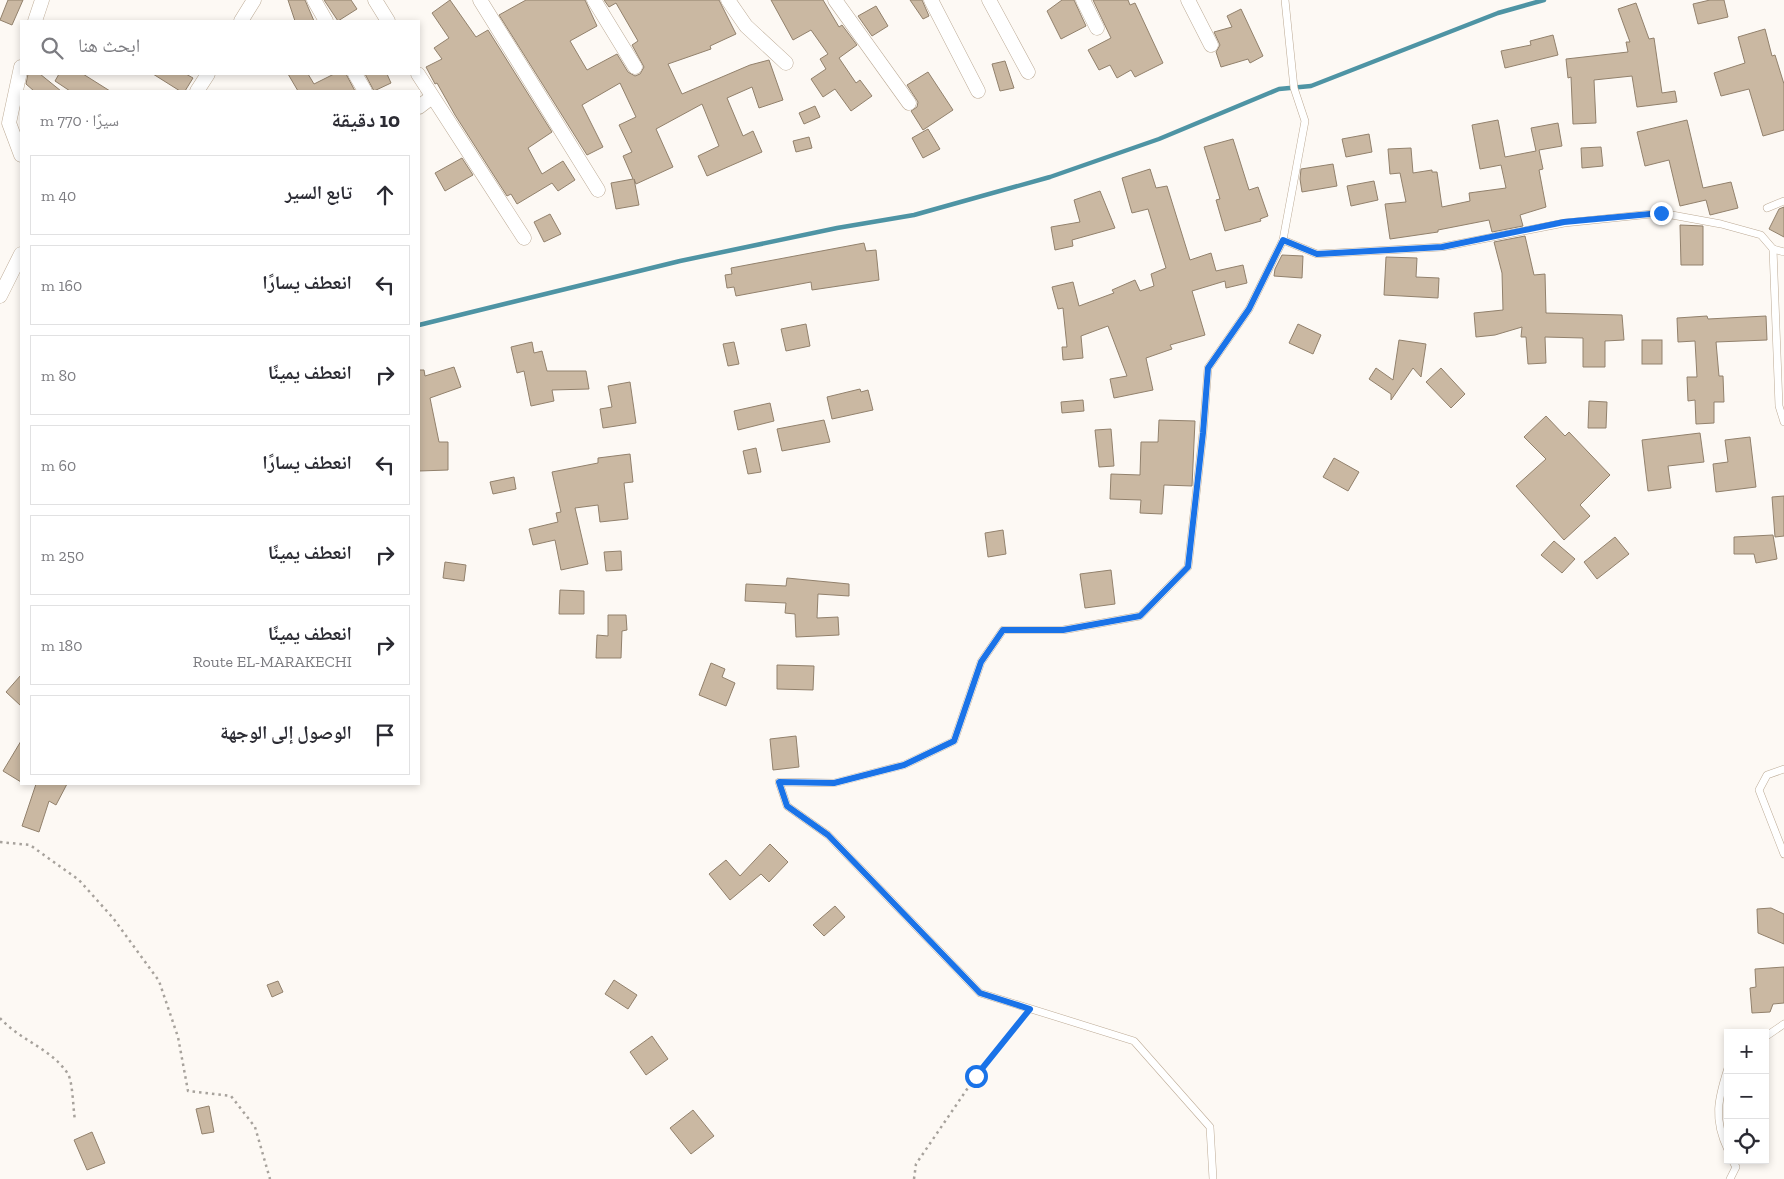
<!DOCTYPE html>
<html lang="ar">
<head>
<meta charset="utf-8">
<style>
	:root { --surface:#fff; --page:#f7f7f7; --text:#2b2b33; --muted:#7c7c81; --line:#e1e1e2 }
	body { margin:0; font-family:"Zilla Slab","Noto Naskh Arabic",serif; background:var(--page); color:var(--text); direction:rtl }
	.controls { position:absolute; right:15px; bottom:15px; display:grid; overflow:hidden; border-radius:0px; box-shadow:0 2px 8px #0003 }
	.controls button { width:45px; height:45px; display:grid; place-items:center; padding:0; border:0; border-bottom:1px solid var(--line); background:var(--surface); color:var(--text); font:25px sans-serif }
	.stop { position:absolute; width:15px; height:15px; margin:-11px; border:4px solid #1a73e8; border-radius:50%; background:#fff }
	.stop.end { background:#1a73e8; border-color:#fff; box-shadow:0 1px 5px #0008 }
	.list { margin:0; padding:0; list-style:none }
	h2 { display:flex; justify-content:space-between; align-items:center; height:65px; margin:0; padding:0 20px; font-size:21px }
	h2 small { font-size:16px; font-weight:400; color:var(--muted) }
	.list li { display:grid; grid-template-columns:32px 1fr auto; gap:15px; align-items:center; box-sizing:border-box; height:80px; margin:0 10px 10px; padding:0 10px; border:1px solid var(--line); border-radius:0px }
	.list b { display:block; font-size:19px; white-space:nowrap }
	.list p { margin:0; font-size:16px; white-space:nowrap; color:var(--muted) }
	.list em { font-size:16px; font-style:normal; color:var(--muted) }
	.icon { flex:none; width:28px; height:28px; fill:none; stroke:currentColor; stroke-width:2; stroke-linecap:round; stroke-linejoin:round }
	.map { position:relative; flex:none; width:1784px; height:1179px; overflow:hidden; direction:ltr }
	.search { position:absolute; background:var(--surface); box-shadow:0 2px 8px #0003; left:20px; top:20px; width:400px; height:55px; display:flex; align-items:center; gap:12px; box-sizing:border-box; padding:0 18px; border-radius:0px; color:var(--muted); font-size:19px }
	.panel { position:absolute; background:var(--surface); box-shadow:0 2px 8px #0003; left:20px; top:90px; width:400px; height:695px; border-radius:0px; direction:rtl }
	.map>svg:first-child { display:block }
</style>
</head>
<body>
<div class="map">
<svg width="1784" height="1179" viewBox="0 0 1784 1179">
	<rect width="100%" height="100%" fill="#fdf9f4"/>
	<g fill="none" stroke-linecap="round" stroke-linejoin="round">
		<polyline stroke="#4e94a4" stroke-width="4.5" points="419,325 680,261 837,228 914,215 1050,177 1159,139 1279,89 1311,86 1498,13 1544,0"/>
	</g>
	<g fill="#cab8a2" stroke="#92816c">
		<polygon points="8,0 23,0 12,25 0,20"/>
		<polygon points="288,0 305,0 314,21 295,21"/>
		<polygon points="324,0 351,0 357,9 338,21"/>
		<polygon points="450,0 476,37 488,30 552,132 528,148 542,174 563,161 575,180 558,191 552,183 517,204 511,194 507,196 455,115 437,83 435,84 434,82 426,67 442,59 434,48 449,38 432,13"/>
		<polygon points="526,0 585,0 597,26 570,41 587,70 617,54 628,72 635,76 640,74 644,67 632,45 638,41 616,3 609,7 604,0 719,0 736,34 710,46 711,49 668,64 682,94 750,65 769,60 783,100 759,108 752,87 727,98 743,136 753,131 762,152 707,176 698,156 719,146 702,104 656,129 673,167 636,184 634,179 639,205 616,209 611,183 633,179 623,156 632,152 619,125 636,117 620,83 582,105 603,147 587,155 499,15"/>
		<polygon points="771,0 823,0 839,27 842,25 857,45 839,58 856,83 860,80 872,96 851,111 835,89 823,97 811,79 826,69 820,59 828,54 811,30 793,40"/>
		<polygon points="910,0 922,0 929,16 923,19"/>
		<polygon points="1062,0 1074,0 1086,26 1061,39 1047,11"/>
		<polygon points="1093,0 1128,0 1130,5 1135,3 1163,63 1135,77 1131,70 1117,78 1110,65 1099,70 1088,50 1111,38"/>
		<polygon points="1710,0 1724,0 1728,17 1698,24 1693,4"/>
		<polygon points="1636,3 1649,39 1654,38 1662,93 1675,91 1677,102 1637,107 1632,76 1594,80 1596,123 1573,124 1571,77 1568,78 1566,59 1628,52 1626,42 1630,42 1618,9"/>
		<polygon points="876,6 888,26 872,36 858,16"/>
		<polygon points="1241,9 1263,56 1250,63 1248,59 1221,67 1216,52 1220,45 1214,32 1232,27 1227,16"/>
		<polygon points="1765,29 1772,56 1775,55 1784,84 1784,130 1763,136 1749,89 1721,96 1714,73 1745,63 1738,37"/>
		<polygon points="1553,35 1558,55 1505,68 1501,51 1531,45 1530,41"/>
		<polygon points="1005,61 1014,88 1000,91 992,64"/>
		<polygon points="928,72 953,110 923,130 911,111 917,107 918,102 907,85"/>
		<polygon points="28,74 40,74 61,91 34,91 26,84"/>
		<polygon points="59,74 83,74 110,91 70,91 55,81"/>
		<polygon points="153,74 186,74 193,78 185,91 180,91"/>
		<polygon points="288,74 308,74 314,84 334,74 346,74 355,91 298,91"/>
		<polygon points="365,74 387,74 391,83 374,91"/>
		<polygon points="815,106 820,117 804,124 799,113"/>
		<polygon points="1498,120 1505,157 1536,151 1531,128 1558,123 1562,146 1539,150 1543,169 1539,170 1546,207 1520,215 1523,226 1492,232 1489,220 1438,230 1438,232 1390,239 1385,204 1406,202 1400,173 1390,174 1388,149 1411,148 1413,173 1432,170 1432,172 1437,172 1442,207 1470,201 1469,193 1506,188 1501,165 1480,169 1472,125"/>
		<polygon points="1687,120 1703,188 1731,182 1738,208 1710,215 1706,200 1680,206 1669,160 1645,166 1637,132"/>
		<polygon points="928,129 940,149 923,158 912,138"/>
		<polygon points="1369,134 1372,152 1346,157 1342,139"/>
		<polygon points="809,137 812,148 796,152 793,141"/>
		<polygon points="1233,139 1249,190 1258,187 1268,216 1260,219 1261,221 1225,231 1216,200 1220,199 1204,147"/>
		<polygon points="1601,147 1603,166 1582,168 1581,148"/>
		<polygon points="462,158 473,175 445,191 435,173"/>
		<polygon points="1333,164 1337,186 1302,192 1300,179 1301,169"/>
		<polygon points="1150,169 1156,188 1167,186 1190,260 1211,253 1216,271 1243,265 1247,283 1226,288 1225,281 1192,291 1205,335 1170,345 1172,349 1146,358 1153,390 1114,398 1110,379 1127,376 1108,326 1081,336 1083,358 1063,360 1062,347 1067,347 1063,308 1058,309 1052,287 1073,282 1079,306 1114,293 1112,290 1135,280 1140,291 1154,286 1151,274 1166,268 1148,209 1132,213 1122,178"/>
		<polygon points="1374,181 1378,200 1351,206 1347,186"/>
		<polygon points="1100,191 1115,228 1072,240 1073,246 1055,250 1051,227 1080,222 1074,200"/>
		<polygon points="1784,207 1784,237 1769,229 1779,209"/>
		<polygon points="550,214 561,234 544,242 534,222"/>
		<polygon points="1680,225 1703,226 1703,265 1681,265"/>
		<polygon points="1525,236 1534,275 1545,274 1546,313 1622,315 1624,340 1605,341 1605,367 1583,367 1583,338 1545,337 1546,363 1528,364 1526,337 1521,337 1522,327 1495,335 1476,337 1474,313 1503,310 1502,273 1494,242"/>
		<polygon points="864,243 866,251 876,250 879,280 812,290 811,282 736,296 734,287 727,288 725,275 732,274 731,268"/>
		<polygon points="1282,255 1303,256 1302,278 1274,276 1275,269"/>
		<polygon points="1386,257 1417,258 1416,277 1439,278 1438,298 1384,295"/>
		<polygon points="1707,316 1708,319 1766,316 1767,340 1716,342 1719,376 1723,376 1724,402 1714,402 1714,423 1696,424 1695,400 1688,401 1687,377 1697,377 1695,341 1678,342 1677,318"/>
		<polygon points="806,324 810,346 786,351 781,329"/>
		<polygon points="1298,324 1321,335 1313,354 1289,343"/>
		<polygon points="1399,340 1426,344 1421,377 1413,368 1391,400 1391,394 1369,379 1376,368 1393,380"/>
		<rect x="1642" y="340" width="20" height="24"/>
		<polygon points="532,342 534,353 542,351 547,371 586,371 589,389 552,390 554,401 531,406 524,371 517,373 511,347"/>
		<polygon points="734,342 739,364 728,366 723,344"/>
		<polygon points="454,367 461,387 430,398 439,442 448,442 448,470 419,471 419,370 424,370 425,376"/>
		<polygon points="1441,368 1465,394 1451,408 1426,382"/>
		<polygon points="630,382 636,423 603,428 600,409 612,407 608,386"/>
		<polygon points="860,389 861,392 868,390 873,410 832,419 827,397"/>
		<polygon points="1083,400 1084,411 1062,413 1061,402"/>
		<polygon points="1589,401 1607,402 1606,428 1588,428"/>
		<polygon points="770,403 774,421 738,430 734,411"/>
		<polygon points="1546,416 1565,436 1569,432 1610,475 1580,505 1590,516 1564,540 1516,486 1546,459 1524,437"/>
		<polygon points="824,420 830,442 782,451 777,429"/>
		<polygon points="1159,420 1195,421 1192,486 1164,485 1162,514 1140,513 1141,500 1110,499 1111,474 1140,475 1141,442 1158,442"/>
		<polygon points="1111,429 1114,466 1099,467 1095,430"/>
		<polygon points="1700,433 1704,462 1668,466 1671,488 1648,491 1642,440"/>
		<polygon points="1750,437 1756,487 1716,492 1713,464 1728,462 1725,440"/>
		<polygon points="756,448 761,472 748,474 743,451"/>
		<polygon points="630,454 633,482 624,483 628,519 600,522 598,505 575,508 588,564 561,570 555,540 533,545 529,529 558,522 556,513 561,512 552,472 598,463 598,458"/>
		<polygon points="1334,458 1359,472 1348,491 1323,477"/>
		<polygon points="514,477 516,489 493,494 490,482"/>
		<polygon points="1784,496 1784,536 1775,537 1772,497"/>
		<polygon points="1003,530 1006,554 988,557 985,533"/>
		<polygon points="1773,535 1777,559 1756,563 1754,554 1734,554 1734,537"/>
		<polygon points="1615,537 1629,554 1597,579 1584,562"/>
		<polygon points="1554,541 1575,559 1562,573 1541,555"/>
		<polygon points="621,551 622,570 606,571 604,552"/>
		<polygon points="445,562 466,565 464,581 443,578"/>
		<polygon points="1111,570 1115,604 1085,608 1080,574"/>
		<polygon points="787,578 849,584 849,596 818,594 817,618 838,617 839,635 796,637 795,614 785,613 786,603 745,601 746,584 786,586"/>
		<polygon points="560,590 584,591 584,614 559,614"/>
		<polygon points="608,615 626,615 627,630 622,631 621,658 596,658 597,635 608,636"/>
		<polygon points="711,663 725,669 722,677 735,683 726,706 699,695"/>
		<polygon points="777,665 814,666 813,690 777,689"/>
		<polygon points="21,675 21,706 6,692"/>
		<polygon points="796,736 799,767 773,770 770,739"/>
		<polygon points="21,741 21,782 3,771"/>
		<polygon points="36,784 67,784 56,805 49,801 39,832 22,826"/>
		<polygon points="770,844 788,862 769,882 761,874 730,900 709,874 726,860 740,876"/>
		<polygon points="835,906 845,917 824,936 813,925"/>
		<polygon points="1771,908 1784,914 1784,944 1758,933 1757,909"/>
		<polygon points="1784,967 1784,1003 1773,1004 1770,1012 1752,1013 1750,988 1756,987 1755,969"/>
		<polygon points="614,980 637,995 628,1009 605,994"/>
		<polygon points="278,981 283,992 272,997 267,985"/>
		<polygon points="652,1036 668,1059 646,1075 630,1052"/>
		<polygon points="209,1106 214,1132 202,1134 196,1109"/>
		<polygon points="693,1110 714,1136 691,1154 670,1128"/>
		<polygon points="92,1132 105,1163 87,1170 74,1140"/>
	</g>
	<g fill="none" stroke-linecap="round" stroke-linejoin="round">
		<g stroke="#bcaa95" stroke-width="8">
			<g id="service">
				<polyline points="1285,0 1294,88 1305,121 1283,240 1317,254 1442,247 1564,223 1661,213 1721,224 1761,235 1773,249 1784,252"/>
				<polyline points="1767,208 1784,201"/>
				<polyline points="1773,249 1779,406 1784,422"/>
				<polyline points="1784,769 1767,775 1759,790 1784,854"/>
				<polyline points="1765,1037 1784,1024"/>
				<path d="M1728,1068C1718,1099 1713,1119 1728,1150"/>
				<polyline points="1213,1179 1210,1127 1134,1041 980,993 828,835 787,806 779,782 834,783 904,765 954,741 981,662 1003,630 1063,630 1140,616 1188,567 1203,433 1208,368 1249,309 1283,240"/>
				<polyline points="1730,1179 1736,1167 1732,1160"/>
			</g>
		</g>
		<g stroke="#bcaa95" stroke-width="15">
			<g id="minor">
				<polyline points="314,0 326,21"/>
				<polyline points="375,0 388,21"/>
				<polyline points="480,0 598,190"/>
				<polyline points="594,0 635,67"/>
				<polyline points="728,0 746,26 786,63"/>
				<polyline points="835,0 909,103"/>
				<polyline points="931,0 978,91"/>
				<polyline points="989,0 1028,72"/>
				<polyline points="1083,0 1097,28"/>
				<polyline points="1188,0 1211,45"/>
				<polyline points="35,21 42,0"/>
				<polyline points="241,21 254,0"/>
				<polyline points="21,67 9,123 21,155"/>
				<polyline points="355,74 365,91"/>
				<polyline points="418,74 524,238"/>
				<polyline points="197,91 208,74"/>
				<polyline points="419,107 432,97"/>
				<polyline points="0,296 21,254"/>
			</g>
		</g>
		<g stroke="#a7a29c" stroke-width="2.5" stroke-dasharray="2.5 4" stroke-linecap="butt">
			<polyline points="0,842 30,845 79,880 113,918 159,981 178,1037 188,1091 231,1096 255,1127 270,1179"/>
			<path d="M0,1018C19,1040 51,1048 68,1074C73,1083 73,1109 75,1120"/>
			<polyline points="914,1179 916,1164 976,1076 1023,1018"/>
		</g>
		<use href="#service" stroke="#fff" stroke-width="7"/>
		<use href="#minor" stroke="#fff" stroke-width="14"/>
	</g>
	<g fill="none" stroke-linecap="round" stroke-linejoin="round">
		<polyline stroke="#1a73e8" stroke-width="6" points="976,1076 1030,1009 980,993 828,835 787,806 779,782 834,783 904,765 954,741 981,662 1003,630 1063,630 1140,616 1188,567 1203,433 1208,368 1249,309 1283,240 1317,254 1442,247 1564,222 1661,213"/>
	</g>
</svg>
<div class="controls">
<button>+</button>
<button>−</button>
<button><svg class="icon" aria-label="locate" viewBox="0 0 24 24"><circle cx="12" cy="12" r="6"/><path d="M12 2v4M12 18v4M2 12h4M18 12h4"/></svg></button>
</div>
<div class="stop" style="left:976px;top:1076px"></div>
<div class="stop end" style="left:1661px;top:213px"></div>
<div class="search"><svg class="icon" aria-label="search" viewBox="0 0 24 24"><circle cx="10" cy="10" r="6"/><path d="M15 15l6 6"/></svg>ابحث هنا</div>
<section class="panel">
<h2>10 دقيقة<small>سيرًا · 770 m</small></h2>
<ul class="list">
<li><svg class="icon" aria-label="ahead" viewBox="0 0 24 24"><path d="M12 20V5M6 11l6-6 6 6"/></svg><div><b>تابع السير</b></div><em>40 m</em></li>
<li><svg class="icon" aria-label="left" viewBox="0 0 24 24"><path d="M17 20v-9H6M10 6l-5 5 5 5"/></svg><div><b>انعطف يسارًا</b></div><em>160 m</em></li>
<li><svg class="icon" aria-label="right" viewBox="0 0 24 24"><path d="M7 20v-9h11M14 6l5 5-5 5"/></svg><div><b>انعطف يمينًا</b></div><em>80 m</em></li>
<li><svg class="icon" aria-label="left" viewBox="0 0 24 24"><path d="M17 20v-9H6M10 6l-5 5 5 5"/></svg><div><b>انعطف يسارًا</b></div><em>60 m</em></li>
<li><svg class="icon" aria-label="right" viewBox="0 0 24 24"><path d="M7 20v-9h11M14 6l5 5-5 5"/></svg><div><b>انعطف يمينًا</b></div><em>250 m</em></li>
<li><svg class="icon" aria-label="right" viewBox="0 0 24 24"><path d="M7 20v-9h11M14 6l5 5-5 5"/></svg><div><b>انعطف يمينًا</b><p>Route EL-MARAKECHI</p></div><em>180 m</em></li>
<li><svg class="icon" aria-label="arrive" viewBox="0 0 24 24"><path d="M6 21V4h12l-3 4 3 4H6"/></svg><div><b>الوصول إلى الوجهة</b></div></li>
</ul>
</section>
</div>
</body>
</html>
